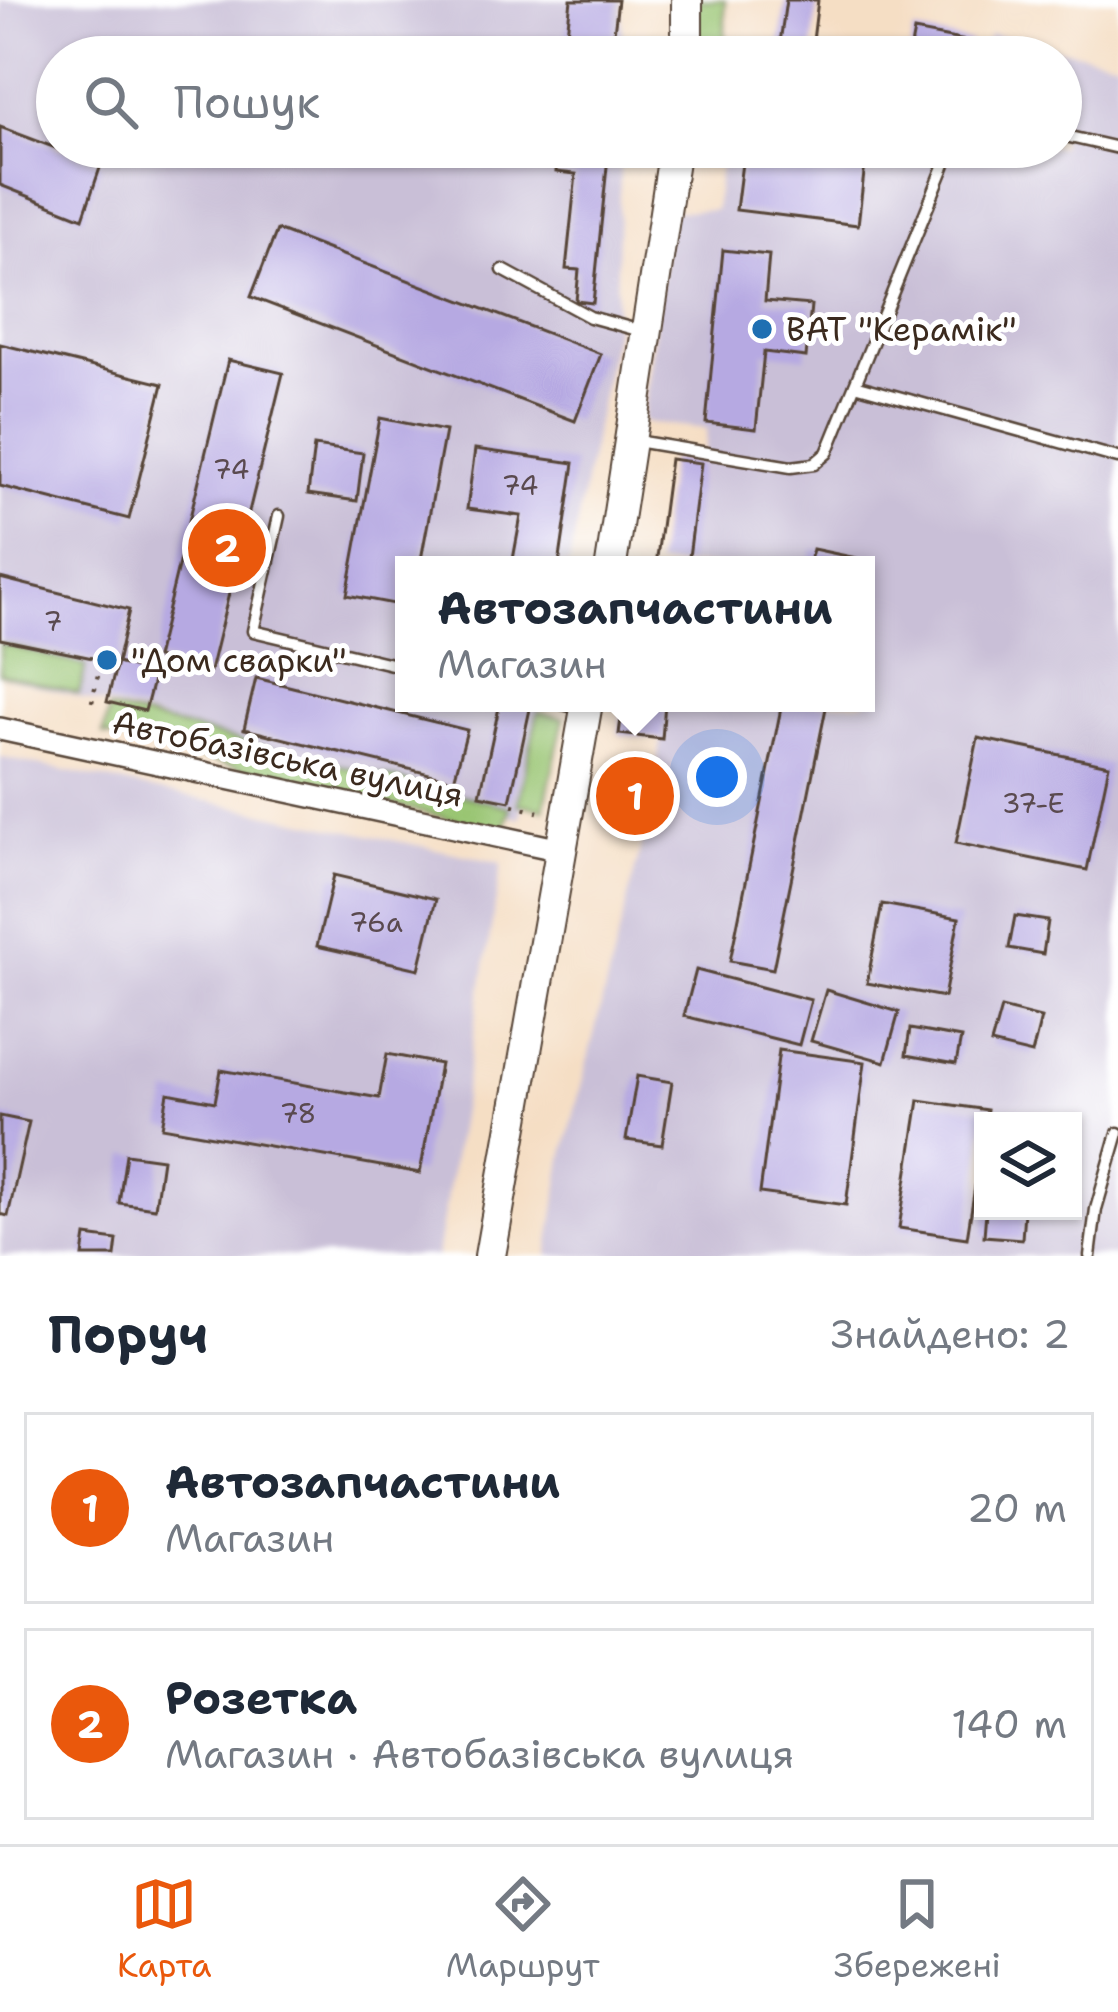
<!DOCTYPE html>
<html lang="uk">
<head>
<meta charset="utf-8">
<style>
	:root { --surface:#fff; --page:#f6f6f7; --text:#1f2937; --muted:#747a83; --line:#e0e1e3; --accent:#ea580c }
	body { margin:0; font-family:"Shantell Sans",sans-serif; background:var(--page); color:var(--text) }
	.controls { position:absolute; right:36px; bottom:36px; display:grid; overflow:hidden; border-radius:0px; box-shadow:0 3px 9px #0004 }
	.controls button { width:108px; height:108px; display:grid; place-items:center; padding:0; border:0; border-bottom:3px solid var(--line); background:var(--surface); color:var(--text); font:60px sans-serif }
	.you { position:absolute; left:717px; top:777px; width:42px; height:42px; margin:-30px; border:9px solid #fff; border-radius:50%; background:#1a73e8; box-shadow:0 0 0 18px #1a73e833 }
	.badge { display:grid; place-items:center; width:78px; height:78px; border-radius:50%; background:var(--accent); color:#fff; font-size:39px; font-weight:700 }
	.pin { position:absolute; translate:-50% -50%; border:6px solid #fff; box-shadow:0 3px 12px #0006 }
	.popup { position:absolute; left:395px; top:556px; width:480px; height:156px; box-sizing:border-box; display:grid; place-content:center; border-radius:0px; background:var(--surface); filter:drop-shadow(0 3px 9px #0005); font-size:39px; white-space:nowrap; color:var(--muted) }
	.popup b { font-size:45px; color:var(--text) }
	.popup::after { content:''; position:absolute; left:50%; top:100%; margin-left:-24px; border:24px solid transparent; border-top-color:var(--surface) }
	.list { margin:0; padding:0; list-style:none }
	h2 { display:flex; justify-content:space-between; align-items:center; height:156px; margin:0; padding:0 48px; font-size:51px }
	h2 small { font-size:39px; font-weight:400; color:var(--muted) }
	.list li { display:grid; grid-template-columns:78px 1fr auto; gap:36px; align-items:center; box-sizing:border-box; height:192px; margin:0 24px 24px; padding:0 24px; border:3px solid var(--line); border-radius:0px }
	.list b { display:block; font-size:45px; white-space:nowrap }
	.list p { margin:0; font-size:39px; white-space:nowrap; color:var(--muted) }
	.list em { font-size:39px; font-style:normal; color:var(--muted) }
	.icon { flex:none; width:66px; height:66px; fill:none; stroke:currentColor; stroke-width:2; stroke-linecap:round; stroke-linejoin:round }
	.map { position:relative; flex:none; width:1118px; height:1256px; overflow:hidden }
	.search { position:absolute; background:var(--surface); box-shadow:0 3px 9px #0004; left:36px; right:36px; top:36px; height:132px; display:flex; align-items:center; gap:30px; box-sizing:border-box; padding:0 42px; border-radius:66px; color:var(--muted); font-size:45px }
	.sheet { height:588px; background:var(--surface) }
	nav { display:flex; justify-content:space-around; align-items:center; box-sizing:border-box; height:168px; border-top:3px solid var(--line); background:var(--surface); font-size:33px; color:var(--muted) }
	nav a { display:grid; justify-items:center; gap:6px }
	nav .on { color:var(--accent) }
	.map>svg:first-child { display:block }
</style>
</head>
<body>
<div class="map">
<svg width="1118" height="1256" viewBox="0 0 1118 1256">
	<rect width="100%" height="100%" fill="#fff"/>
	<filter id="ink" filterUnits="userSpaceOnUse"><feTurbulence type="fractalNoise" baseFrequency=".00833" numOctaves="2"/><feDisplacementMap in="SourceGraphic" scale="24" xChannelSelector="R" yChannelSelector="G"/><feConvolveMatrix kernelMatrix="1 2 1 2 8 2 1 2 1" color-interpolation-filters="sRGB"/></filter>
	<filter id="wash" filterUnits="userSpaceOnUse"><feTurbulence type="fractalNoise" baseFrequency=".004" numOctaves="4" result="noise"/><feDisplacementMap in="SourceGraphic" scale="48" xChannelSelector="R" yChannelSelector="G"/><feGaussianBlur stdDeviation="2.7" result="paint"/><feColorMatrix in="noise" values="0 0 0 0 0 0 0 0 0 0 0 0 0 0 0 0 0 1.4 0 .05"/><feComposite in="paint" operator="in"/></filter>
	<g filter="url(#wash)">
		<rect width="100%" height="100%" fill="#f5dec4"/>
		<g fill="#c9bfd7" fill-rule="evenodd">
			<polygon points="0,0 622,0 623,57 57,57 57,147 621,147 615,328 569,565 404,565 404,703 542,703 520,818 0,676"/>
			<path d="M990,34L1118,61V1256H548L563,1158L649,814L666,703H866V565H687L707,429L642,422L670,211L715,210L722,147H1061V57H980ZM983,1121H1073V1211H983Z"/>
			<polygon points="0,757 502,863 437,1256 0,1256"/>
		</g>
		<g fill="#98c471" stroke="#6a7748" stroke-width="3">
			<polygon points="694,0 725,0 725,47 694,48"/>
			<polygon points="0,644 86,666 79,694 0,674"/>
			<polygon points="109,709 510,807 504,832 103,735"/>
			<polygon points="538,712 564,718 544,809 518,804"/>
		</g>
		<g id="blocks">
			<g fill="#b6a9e2">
				<polygon points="571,0 618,0 611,57 564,57"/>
				<polygon points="786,0 818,0 811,57 778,57"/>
				<polygon points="914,31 971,42 968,57 909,57"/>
				<polygon points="0,127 101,165 83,218 0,185"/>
				<polygon points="558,147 609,147 593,303 576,301 579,270 566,269 576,174 556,172"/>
				<polygon points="744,147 867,147 858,225 736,210"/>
				<polygon points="277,230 601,354 575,421 251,297"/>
				<polygon points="723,250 769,255 765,301 811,305 806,357 764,352 756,429 706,423"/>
				<polygon points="0,344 163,384 129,519 0,486"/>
				<polygon points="228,360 283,373 210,671 156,658"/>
				<polygon points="380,418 445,431 420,565 404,565 404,606 347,595"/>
				<polygon points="314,446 363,453 357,501 308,494"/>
				<polygon points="475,449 574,463 559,565 512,565 521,516 467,509"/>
				<polygon points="670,459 701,463 688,565 656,565"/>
				<polygon points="813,549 856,558 854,565 809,565"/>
				<polygon points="0,578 129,610 117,663 0,639"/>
				<polygon points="117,663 155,673 145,711 107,702"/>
				<polygon points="256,678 467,730 454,780 244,729"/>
				<polygon points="500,703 530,709 510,801 480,795"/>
				<polygon points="623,703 665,703 662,739 619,734"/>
				<polygon points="782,703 827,703 773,969 730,961"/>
				<polygon points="978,738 1109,765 1087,870 956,843"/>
				<polygon points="628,772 653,775 649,814 624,811"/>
				<polygon points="334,875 436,899 419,969 317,946"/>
				<polygon points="882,904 959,918 944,997 867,983"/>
				<polygon points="1015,916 1048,921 1043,954 1009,948"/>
				<polygon points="696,970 811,1000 799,1045 684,1016"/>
				<polygon points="826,990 899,1012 885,1062 811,1041"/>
				<polygon points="1001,1008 1041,1018 1032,1054 991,1044"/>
				<polygon points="910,1029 961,1038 956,1064 906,1055"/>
				<polygon points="779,1050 865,1062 846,1205 760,1193"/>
				<polygon points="387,1054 440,1064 420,1173 162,1127 168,1093 215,1102 221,1070 379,1098"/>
				<polygon points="637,1076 672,1082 662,1145 626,1140"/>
				<polygon points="919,1100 987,1110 967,1238 899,1228"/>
				<polygon points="0,1116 29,1122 8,1216 0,1214"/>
				<polygon points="126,1154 162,1159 155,1208 119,1203"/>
				<polygon points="986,1211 1024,1211 1022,1239 984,1236"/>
				<polygon points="86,1236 117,1240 115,1256 83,1256"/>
			</g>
		</g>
	</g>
	<g filter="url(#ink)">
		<use href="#blocks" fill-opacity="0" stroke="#574537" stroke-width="3"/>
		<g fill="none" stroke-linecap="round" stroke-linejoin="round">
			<g stroke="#574537" stroke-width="15">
				<g id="service">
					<polyline points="1061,135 1118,148"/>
					<polyline points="503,270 590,317 645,332"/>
					<polyline points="855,385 1118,458"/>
					<polyline points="636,441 791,467 814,464 827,453 952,147"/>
					<polyline points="279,516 253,631 404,667"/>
					<polyline points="558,703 583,709"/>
					<polyline points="1090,1256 1096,1209 1118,1133"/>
				</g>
			</g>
			<g stroke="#574537" stroke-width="26">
				<polyline id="minor" points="0,729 561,850"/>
			</g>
			<g stroke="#574537" stroke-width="34">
				<g id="secondary">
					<polyline points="687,0 687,57"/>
					<polyline points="611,565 675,147"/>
					<polyline points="490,1256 587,703"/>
				</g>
			</g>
			<g stroke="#574537" stroke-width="4.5" stroke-dasharray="3 9" stroke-linecap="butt">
				<polyline points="92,702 100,666"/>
				<polyline points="513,805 538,812"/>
			</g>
			<use href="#service" stroke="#fff" stroke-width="10"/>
			<use href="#minor" stroke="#fff" stroke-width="21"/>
			<use href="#secondary" stroke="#fff" stroke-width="30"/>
		</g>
	</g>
	<g fill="#1f6fb2" stroke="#fff" stroke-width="4.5">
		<circle cx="762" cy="329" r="12"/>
		<circle cx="107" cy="660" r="12"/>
	</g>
	<g text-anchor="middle" stroke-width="10" stroke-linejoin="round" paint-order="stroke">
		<g font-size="27" fill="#5a4a4f">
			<text x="231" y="479">74</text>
			<text x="520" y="495">74</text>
			<text x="53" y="631">7</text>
			<text x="1033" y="813">37-Е</text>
			<text x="376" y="932">76а</text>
			<text x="298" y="1123">78</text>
		</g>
		<g font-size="33" fill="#3b2a1e" stroke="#fff" text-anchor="start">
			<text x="786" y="341">ВАТ "Керамік"</text>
			<text x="131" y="672">"Дом сварки"</text>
		</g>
		<g font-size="33" fill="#3b2a1e" stroke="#fff">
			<text transform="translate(288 758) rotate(12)" y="12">Автобазівська вулиця</text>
		</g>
	</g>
</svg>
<div class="controls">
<button><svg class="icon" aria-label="layers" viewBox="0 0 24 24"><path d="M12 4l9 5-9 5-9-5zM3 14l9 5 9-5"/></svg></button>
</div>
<div class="you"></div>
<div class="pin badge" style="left:635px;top:796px">1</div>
<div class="popup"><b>Автозапчастини</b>Магазин</div>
<div class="pin badge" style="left:227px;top:548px">2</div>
<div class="search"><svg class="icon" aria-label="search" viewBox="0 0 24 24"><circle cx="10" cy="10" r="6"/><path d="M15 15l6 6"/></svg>Пошук</div>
</div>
<section class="sheet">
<h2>Поруч<small>Знайдено: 2</small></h2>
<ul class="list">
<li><span class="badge">1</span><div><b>Автозапчастини</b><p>Магазин</p></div><em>20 m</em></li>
<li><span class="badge">2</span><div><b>Розетка</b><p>Магазин · Автобазівська вулиця</p></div><em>140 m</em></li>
</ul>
</section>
<nav>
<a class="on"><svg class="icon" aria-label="map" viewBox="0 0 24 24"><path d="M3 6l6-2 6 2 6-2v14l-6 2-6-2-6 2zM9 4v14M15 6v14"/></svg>Карта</a>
<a><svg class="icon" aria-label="directions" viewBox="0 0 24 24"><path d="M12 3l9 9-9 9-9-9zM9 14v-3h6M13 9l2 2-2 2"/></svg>Маршрут</a>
<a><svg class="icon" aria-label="saved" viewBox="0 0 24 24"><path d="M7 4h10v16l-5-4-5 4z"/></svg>Збережені</a>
</nav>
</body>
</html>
